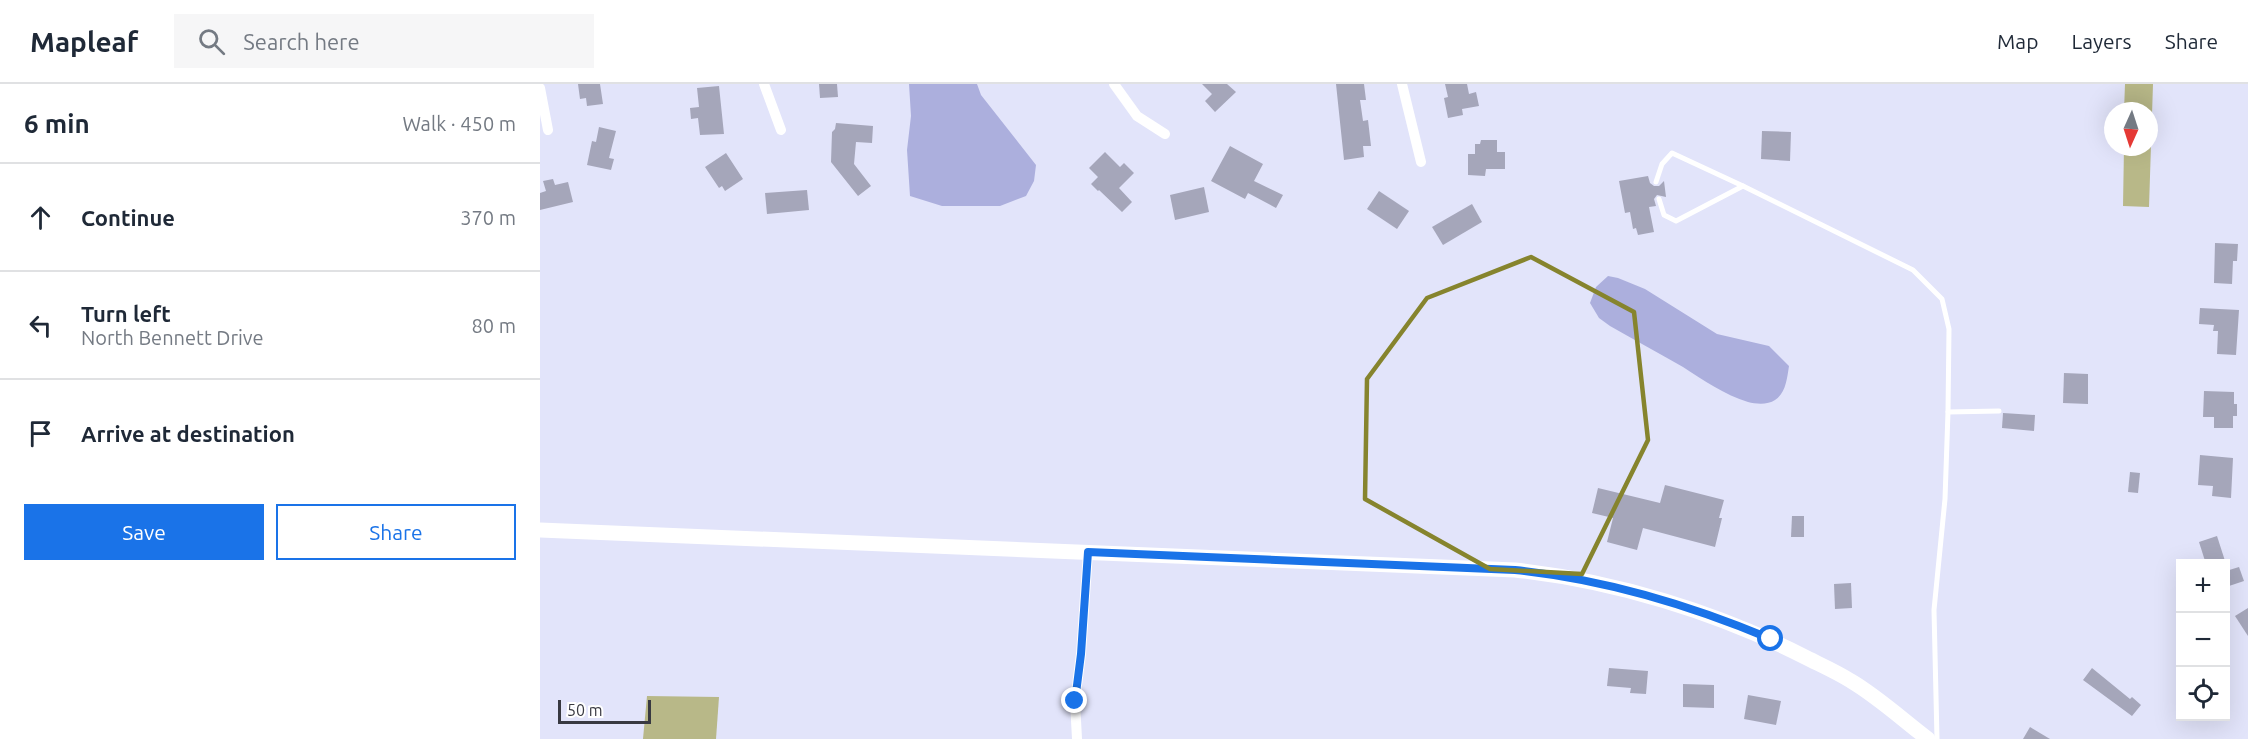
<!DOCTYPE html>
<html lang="en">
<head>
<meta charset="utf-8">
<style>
	:root { --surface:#fff; --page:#f6f6f7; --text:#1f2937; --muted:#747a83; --line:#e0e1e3; --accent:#1a73e8 }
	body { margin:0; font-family:Ubuntu,sans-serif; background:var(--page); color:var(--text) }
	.controls { position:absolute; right:18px; bottom:18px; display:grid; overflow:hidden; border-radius:0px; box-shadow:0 6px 24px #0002 }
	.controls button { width:54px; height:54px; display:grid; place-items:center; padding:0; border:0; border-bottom:2px solid var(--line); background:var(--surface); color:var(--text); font:30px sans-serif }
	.compass { position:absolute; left:1564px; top:18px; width:54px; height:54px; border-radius:50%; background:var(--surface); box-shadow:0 6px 24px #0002; rotate:183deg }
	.scale { position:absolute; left:18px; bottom:15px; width:93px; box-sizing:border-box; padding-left:6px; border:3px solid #383941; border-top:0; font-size:16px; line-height:21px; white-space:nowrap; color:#383941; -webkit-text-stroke:4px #fff; paint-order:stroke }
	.stop { position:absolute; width:18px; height:18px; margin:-14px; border:4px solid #1a73e8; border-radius:50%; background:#fff }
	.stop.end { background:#1a73e8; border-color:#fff; box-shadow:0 2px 6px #0008 }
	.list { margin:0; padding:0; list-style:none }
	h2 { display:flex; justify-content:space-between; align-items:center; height:78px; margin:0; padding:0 24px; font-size:26px }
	h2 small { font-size:20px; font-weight:400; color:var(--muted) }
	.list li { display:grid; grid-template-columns:39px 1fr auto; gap:18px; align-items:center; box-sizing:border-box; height:108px; padding:0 24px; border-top:2px solid var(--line) }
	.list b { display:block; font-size:22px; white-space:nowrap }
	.list p { margin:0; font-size:20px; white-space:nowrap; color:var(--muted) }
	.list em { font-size:20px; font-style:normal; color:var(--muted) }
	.actions { display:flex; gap:12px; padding:18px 24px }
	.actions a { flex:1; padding:14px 0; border:2px solid var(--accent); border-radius:0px; text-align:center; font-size:21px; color:var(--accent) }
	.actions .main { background:var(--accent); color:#fff }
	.icon { flex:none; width:33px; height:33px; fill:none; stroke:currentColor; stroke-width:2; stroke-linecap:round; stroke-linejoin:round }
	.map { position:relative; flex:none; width:1708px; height:655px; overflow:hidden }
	header { display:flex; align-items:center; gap:36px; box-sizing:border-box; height:84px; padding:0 30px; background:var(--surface); border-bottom:2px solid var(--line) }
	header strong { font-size:28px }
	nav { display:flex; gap:33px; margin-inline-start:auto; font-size:21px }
	.search { width:420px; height:54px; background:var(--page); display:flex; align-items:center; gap:15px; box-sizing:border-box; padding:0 21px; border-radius:0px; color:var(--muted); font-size:22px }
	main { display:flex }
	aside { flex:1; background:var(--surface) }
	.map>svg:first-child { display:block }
</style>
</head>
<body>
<header>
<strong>Mapleaf</strong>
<div class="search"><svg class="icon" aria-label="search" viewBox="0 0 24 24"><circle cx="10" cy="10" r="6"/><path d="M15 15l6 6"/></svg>Search here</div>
<nav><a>Map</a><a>Layers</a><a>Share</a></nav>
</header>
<main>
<aside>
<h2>6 min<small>Walk · 450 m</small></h2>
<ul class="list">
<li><svg class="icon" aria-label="ahead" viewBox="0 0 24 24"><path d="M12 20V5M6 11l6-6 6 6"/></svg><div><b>Continue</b></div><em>370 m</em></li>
<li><svg class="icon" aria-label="left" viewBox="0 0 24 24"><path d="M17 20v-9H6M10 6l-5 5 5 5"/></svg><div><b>Turn left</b><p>North Bennett Drive</p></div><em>80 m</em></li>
<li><svg class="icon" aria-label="arrive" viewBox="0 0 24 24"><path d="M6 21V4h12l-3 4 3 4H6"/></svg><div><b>Arrive at destination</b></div></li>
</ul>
<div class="actions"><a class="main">Save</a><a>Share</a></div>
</aside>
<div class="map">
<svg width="1708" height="655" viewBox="0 0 1708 655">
	<rect width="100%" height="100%" fill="#e2e4fa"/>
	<g fill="#b8b888">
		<polygon points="1585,0 1613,0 1609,123 1583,122 1584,63 1609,63 1609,27 1584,27"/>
		<polygon points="107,612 179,613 176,655 103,655"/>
	</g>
	<g fill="#acafdd">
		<polygon points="369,0 437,0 441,11 496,81 494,97 486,112 460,122 402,122 370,112 367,66 371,32"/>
		<path d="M1068,192L1078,194L1105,205L1177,250L1229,262L1249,282C1247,294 1246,309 1235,316C1228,321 1216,320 1208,318C1185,311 1163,296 1143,283C1119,269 1094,256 1070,242L1059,234L1050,219L1056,203Z"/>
	</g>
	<g fill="#a5a6ba">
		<polygon points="38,0 60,0 63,20 47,22 46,14 40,15"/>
		<polygon points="279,0 297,0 298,13 280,14"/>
		<polygon points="662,0 687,0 696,8 675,28 665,17 672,10"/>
		<polygon points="796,0 824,0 826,16 820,16 823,37 828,36 831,62 823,62 824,73 804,76"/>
		<polygon points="905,0 927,0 929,10 936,8 939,22 922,25 923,31 908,34 904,14 908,13"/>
		<polygon points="179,2 184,50 160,51 158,34 151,35 150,24 159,23 157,4"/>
		<polygon points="296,39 333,42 332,59 316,58 314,80 331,102 318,112 291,78 292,48 295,45"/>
		<polygon points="59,43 76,47 69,74 74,75 71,86 47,81 52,57 56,58"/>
		<polygon points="1222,47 1251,48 1250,77 1221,75"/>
		<polygon points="941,56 957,56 957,68 965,68 965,85 946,85 945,92 928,91 928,70 935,70 935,60 940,60"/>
		<polygon points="690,62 723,80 714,97 743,111 736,124 708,109 705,115 671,97"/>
		<polygon points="565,68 580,83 584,79 594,89 579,104 592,118 582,128 559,106 558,107 551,100 558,93 549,84"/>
		<polygon points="186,69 203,95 185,107 182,102 179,104 165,83"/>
		<polygon points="1108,92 1110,99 1114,102 1119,102 1124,97 1126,113 1117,111 1114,115 1116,122 1109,123 1114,148 1098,151 1096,144 1093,145 1090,128 1085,129 1079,97"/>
		<polygon points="13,95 15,101 28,98 33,118 0,126 0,109 6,107 3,97"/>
		<polygon points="664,103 669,128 635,136 630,111"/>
		<polygon points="267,106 269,126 227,130 225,109"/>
		<polygon points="839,107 869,127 857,145 827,125"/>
		<polygon points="932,120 942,138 903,161 892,143"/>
		<polygon points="1675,159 1698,160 1697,177 1693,177 1692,200 1674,199"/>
		<polygon points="1660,224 1699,226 1696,271 1677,270 1678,247 1673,247 1674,241 1659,240"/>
		<polygon points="1524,289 1548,290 1548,320 1523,319"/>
		<polygon points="1664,307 1694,308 1694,320 1697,320 1697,332 1693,332 1693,344 1674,344 1674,333 1663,333"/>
		<polygon points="1463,329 1495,331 1494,347 1462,344"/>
		<polygon points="1660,371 1693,374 1691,414 1672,412 1673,402 1658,401"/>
		<polygon points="1590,388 1600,389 1598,409 1588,408"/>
		<polygon points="1125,401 1184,416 1179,434 1182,434 1175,463 1103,444 1097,466 1067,458 1073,434 1052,429 1058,404 1120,419"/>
		<polygon points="1252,432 1264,432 1264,453 1251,453"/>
		<polygon points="1677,452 1686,480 1666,480 1659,458"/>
		<polygon points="1699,483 1704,497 1686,503 1686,487"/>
		<polygon points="1311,499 1312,524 1295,525 1294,500"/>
		<polygon points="1708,524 1708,552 1695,532"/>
		<polygon points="1069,584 1108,587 1106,610 1090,609 1091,604 1067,602"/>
		<polygon points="1552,584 1590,615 1592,613 1601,621 1592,632 1543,596"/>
		<polygon points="1143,600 1174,601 1174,624 1143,623"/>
		<polygon points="1208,611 1241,617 1236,641 1204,635"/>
		<polygon points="1490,643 1510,655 1483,655"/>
	</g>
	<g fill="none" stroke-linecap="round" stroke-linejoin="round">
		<g stroke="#fff" stroke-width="5">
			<polyline points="1116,98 1122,80 1132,69 1203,102"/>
			<polyline points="1119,115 1124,131 1136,137 1203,102 1373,186 1402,215 1409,245 1408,328 1405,415 1394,526 1397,655"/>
			<polyline points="1408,328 1459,327"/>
		</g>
		<g stroke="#fff" stroke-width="10">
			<polyline points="224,0 241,46"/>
			<polyline points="574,0 597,32 625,50"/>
			<polyline points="862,0 881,78"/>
			<polyline points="0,4 8,46"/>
			<polyline points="537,655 535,617 541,570 548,468"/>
		</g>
		<path stroke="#fff" stroke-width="15" d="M0,446L975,486C1075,497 1177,528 1267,574C1281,581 1297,588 1311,597C1338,613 1363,636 1388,655"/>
	</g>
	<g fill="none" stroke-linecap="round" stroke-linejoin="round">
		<path stroke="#1a73e8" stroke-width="8" d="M535,617L541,570L548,468L975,486C1063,495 1150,521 1231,555"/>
	</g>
	<path fill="none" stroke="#86842d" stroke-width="4.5" stroke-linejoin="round" d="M991,173L1094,228L1108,356L1042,490L950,485L825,415L827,295L887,214Z"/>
</svg>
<div class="controls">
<button>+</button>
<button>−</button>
<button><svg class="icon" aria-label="locate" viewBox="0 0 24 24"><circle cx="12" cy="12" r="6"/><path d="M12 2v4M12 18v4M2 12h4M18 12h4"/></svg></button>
</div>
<svg class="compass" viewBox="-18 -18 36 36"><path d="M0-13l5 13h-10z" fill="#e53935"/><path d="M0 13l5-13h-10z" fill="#747a83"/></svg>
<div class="scale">50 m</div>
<div class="stop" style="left:1231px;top:555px"></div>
<div class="stop end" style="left:535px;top:617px"></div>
</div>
</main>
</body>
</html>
